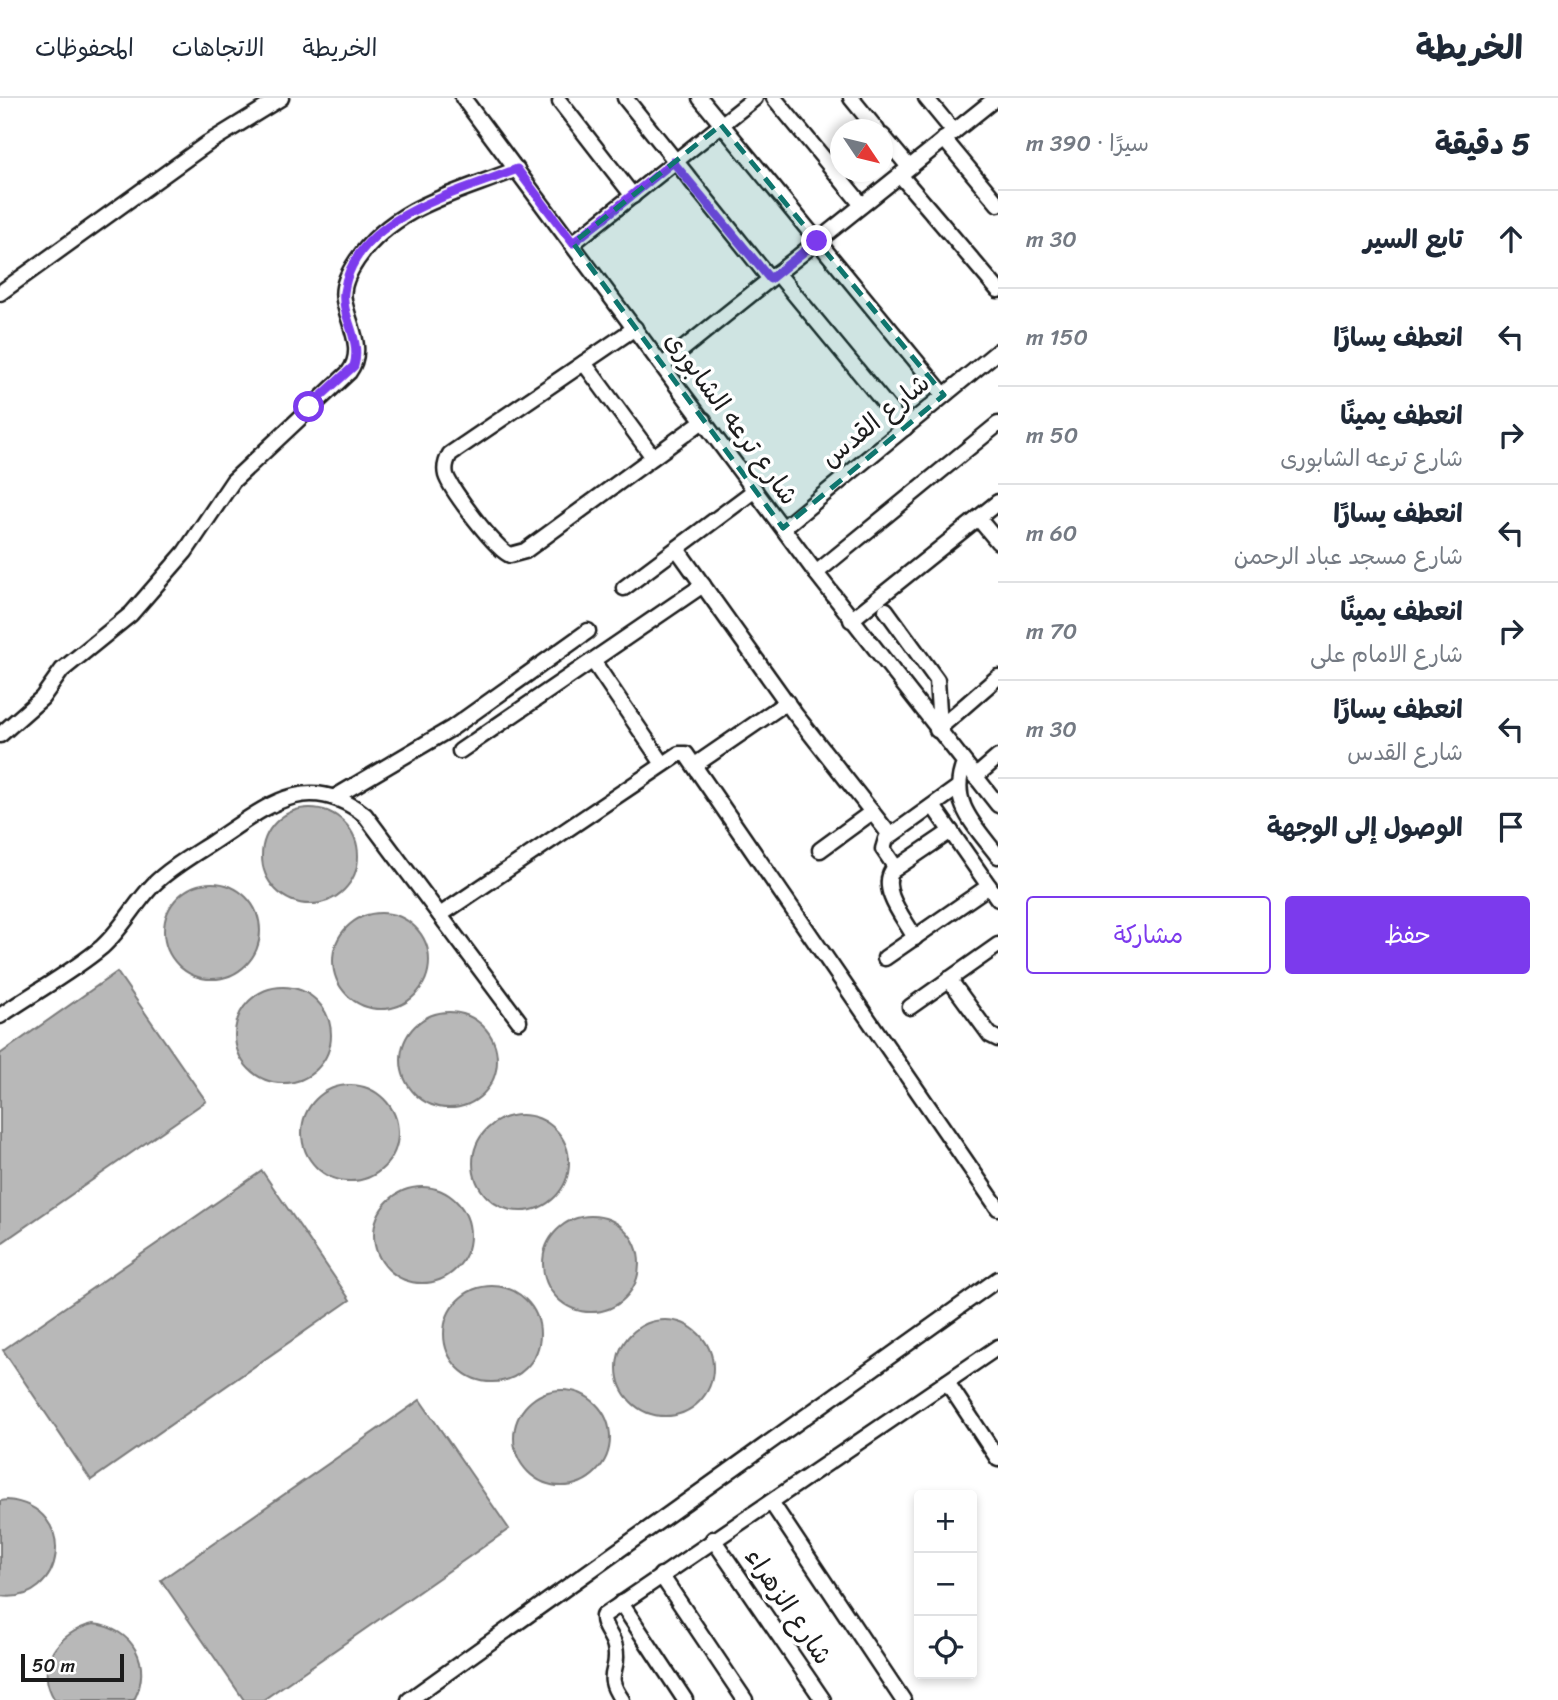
<!DOCTYPE html>
<html lang="ar">
<head>
<meta charset="utf-8">
<style>
	:root { --surface:#fff; --page:#f6f6f7; --text:#1f2937; --muted:#747a83; --line:#e0e1e3; --accent:#7c3aed }
	body { margin:0; font-family:Sriracha,"Playpen Sans Arabic",sans-serif; background:var(--page); color:var(--text); direction:rtl }
	.controls { position:absolute; right:21px; bottom:21px; display:grid; overflow:hidden; border-radius:7px; box-shadow:0 4px 10px #0003 }
	.controls button { width:63px; height:63px; display:grid; place-items:center; padding:0; border:0; border-bottom:2px solid var(--line); background:var(--surface); color:var(--text); font:35px sans-serif }
	.compass { position:absolute; left:830px; top:21px; width:63px; height:63px; border-radius:50%; background:var(--surface); box-shadow:0 4px 10px #0003; rotate:125deg }
	.scale { position:absolute; left:21px; bottom:18px; width:103px; box-sizing:border-box; padding-left:7px; border:4px solid #1c1c1c; border-top:0; font-size:19px; line-height:24px; white-space:nowrap; color:#1c1c1c; -webkit-text-stroke:5px #fff; paint-order:stroke }
	.stop { position:absolute; width:21px; height:21px; margin:-16px; border:5px solid #7c3aed; border-radius:50%; background:#fff }
	.stop.end { background:#7c3aed; border-color:#fff; box-shadow:0 2px 7px #0008 }
	.list { margin:0; padding:0; list-style:none }
	h2 { display:flex; justify-content:space-between; align-items:center; height:91px; margin:0; padding:0 28px; font-size:30px }
	h2 small { font-size:23px; font-weight:400; color:var(--muted) }
	.list li { display:grid; grid-template-columns:46px 1fr auto; gap:21px; align-items:center; box-sizing:border-box; height:98px; padding:0 28px; border-top:2px solid var(--line) }
	.list b { display:block; font-size:26px; white-space:nowrap }
	.list p { margin:0; font-size:23px; white-space:nowrap; color:var(--muted) }
	.list em { font-size:23px; font-style:normal; color:var(--muted) }
	.actions { display:flex; gap:14px; padding:21px 28px }
	.actions a { flex:1; padding:16px 0; border:2px solid var(--accent); border-radius:7px; text-align:center; font-size:24px; color:var(--accent) }
	.actions .main { background:var(--accent); color:#fff }
	.icon { flex:none; width:38px; height:38px; fill:none; stroke:currentColor; stroke-width:2; stroke-linecap:round; stroke-linejoin:round }
	.map { position:relative; flex:none; width:998px; height:1602px; overflow:hidden; direction:ltr }
	header { display:flex; align-items:center; gap:42px; box-sizing:border-box; height:98px; padding:0 35px; background:var(--surface); border-bottom:2px solid var(--line) }
	header strong { font-size:33px }
	nav { display:flex; gap:38px; margin-inline-start:auto; font-size:24px }
	main { display:flex }
	aside { flex:1; background:var(--surface) }
	.map>svg:first-child { display:block }
</style>
</head>
<body>
<header>
<strong>الخريطة</strong>
<nav><a>الخريطة</a><a>الاتجاهات</a><a>المحفوظات</a></nav>
</header>
<main>
<aside>
<h2>5 دقيقة<small>سيرًا · 390 m</small></h2>
<ul class="list">
<li><svg class="icon" aria-label="ahead" viewBox="0 0 24 24"><path d="M12 20V5M6 11l6-6 6 6"/></svg><div><b>تابع السير</b></div><em>30 m</em></li>
<li><svg class="icon" aria-label="left" viewBox="0 0 24 24"><path d="M17 20v-9H6M10 6l-5 5 5 5"/></svg><div><b>انعطف يسارًا</b></div><em>150 m</em></li>
<li><svg class="icon" aria-label="right" viewBox="0 0 24 24"><path d="M7 20v-9h11M14 6l5 5-5 5"/></svg><div><b>انعطف يمينًا</b><p>شارع ترعه الشابورى</p></div><em>50 m</em></li>
<li><svg class="icon" aria-label="left" viewBox="0 0 24 24"><path d="M17 20v-9H6M10 6l-5 5 5 5"/></svg><div><b>انعطف يسارًا</b><p>شارع مسجد عباد الرحمن</p></div><em>60 m</em></li>
<li><svg class="icon" aria-label="right" viewBox="0 0 24 24"><path d="M7 20v-9h11M14 6l5 5-5 5"/></svg><div><b>انعطف يمينًا</b><p>شارع الامام على</p></div><em>70 m</em></li>
<li><svg class="icon" aria-label="left" viewBox="0 0 24 24"><path d="M17 20v-9H6M10 6l-5 5 5 5"/></svg><div><b>انعطف يسارًا</b><p>شارع القدس</p></div><em>30 m</em></li>
<li><svg class="icon" aria-label="arrive" viewBox="0 0 24 24"><path d="M6 21V4h12l-3 4 3 4H6"/></svg><div><b>الوصول إلى الوجهة</b></div></li>
</ul>
<div class="actions"><a class="main">حفظ</a><a>مشاركة</a></div>
</aside>
<div class="map">
<svg width="998" height="1602" viewBox="0 0 998 1602">
	<rect width="100%" height="100%" fill="#fff"/>
	<filter id="ink" filterUnits="userSpaceOnUse"><feTurbulence type="fractalNoise" baseFrequency=".0143" numOctaves="2"/><feDisplacementMap in="SourceGraphic" scale="14" xChannelSelector="R" yChannelSelector="G"/><feConvolveMatrix kernelMatrix="1 2 1 2 8 2 1 2 1" color-interpolation-filters="sRGB"/></filter>
	<g filter="url(#ink)">
		<g fill="#b8b8b8" stroke="#7a7a7a" stroke-width="2">
			<circle cx="310" cy="758" r="48"/>
			<circle cx="212" cy="833" r="48"/>
			<circle cx="381" cy="863" r="48"/>
			<polygon points="117,874 206,1003 0,1146 0,956"/>
			<circle cx="283" cy="937" r="48"/>
			<circle cx="449" cy="962" r="48"/>
			<circle cx="350" cy="1035" r="48"/>
			<circle cx="521" cy="1065" r="48"/>
			<polygon points="262,1073 350,1202 91,1382 3,1252"/>
			<circle cx="422" cy="1137" r="48"/>
			<circle cx="591" cy="1166" r="48"/>
			<circle cx="492" cy="1236" r="48"/>
			<circle cx="665" cy="1270" r="48"/>
			<circle cx="562" cy="1340" r="48"/>
			<polygon points="420,1302 509,1431 263,1602 244,1602 161,1482"/>
			<path d="M7,1402C81,1409 65,1508 0,1498V1403Z"/>
			<path d="M93,1526C133,1530 153,1566 134,1602H55C33,1568 58,1534 93,1526Z"/>
		</g>
		<g fill="none" stroke-linecap="round" stroke-linejoin="round">
			<g stroke="#1c1c1c" stroke-width="19">
				<g id="minor">
					<polyline points="463,0 816,475 998,707"/>
					<polyline points="625,0 770,181"/>
					<polyline points="700,0 944,297"/>
					<polyline points="774,0 862,107"/>
					<polyline points="851,0 877,32"/>
					<polyline points="926,0 954,34"/>
					<polyline points="560,4 633,98"/>
					<polyline points="883,38 909,69"/>
					<polyline points="944,41 998,106"/>
					<polyline points="900,77 998,192"/>
					<polyline points="573,145 755,0"/>
					<polyline points="777,175 905,330"/>
					<polyline points="0,195 208,45 281,0"/>
					<path d="M635,230L450,356C446,363 444,369 446,377C450,391 497,453 510,457L525,453L704,322"/>
					<polyline points="584,265 653,359"/>
					<polyline points="663,267 996,0"/>
					<polyline points="978,420 998,444"/>
					<polyline points="783,430 998,253"/>
					<polyline points="677,451 795,616 890,737"/>
					<polyline points="816,475 998,326"/>
					<polyline points="624,490 755,392"/>
					<polyline points="886,512 937,582 940,629"/>
					<polyline points="851,522 998,404"/>
					<polyline points="593,563 663,666"/>
					<polyline points="937,632 998,579"/>
					<path d="M0,637L42,600L62,572L131,516L185,454L233,383L349,274C366,251 348,226 344,202C341,188 349,174 357,162C395,107 458,95 517,71"/>
					<polyline points="460,653 703,487"/>
					<path d="M964,666C948,704 976,729 998,758"/>
					<polyline points="695,667 787,604"/>
					<polyline points="975,679 998,659"/>
					<polyline points="335,699 452,630 588,533"/>
					<polyline points="933,708 998,801"/>
					<polyline points="820,752 872,714"/>
					<polyline points="896,770 883,751 886,741 957,690"/>
					<polyline points="440,817 679,656 686,656 998,1110"/>
					<path d="M915,840C905,821 880,793 892,773L951,733"/>
					<polyline points="885,860 989,788"/>
					<polyline points="949,881 990,937 998,941"/>
					<polyline points="910,909 998,847"/>
					<path d="M0,918C33,895 71,875 102,849C122,831 134,807 153,787C170,770 193,757 213,744C265,710 306,671 365,717L519,923"/>
					<polyline points="947,1284 998,1361"/>
					<polyline points="771,1404 903,1602"/>
					<polyline points="713,1441 823,1602"/>
					<polyline points="661,1477 745,1602"/>
					<polyline points="621,1505 685,1602"/>
					<polyline points="409,1602 998,1181"/>
					<path d="M622,1602C602,1574 621,1575 615,1549C613,1538 602,1529 603,1518L998,1249"/>
				</g>
			</g>
			<use href="#minor" stroke="#fff" stroke-width="14"/>
		</g>
	</g>
	<g fill="none" stroke-linecap="round" stroke-linejoin="round" filter="url(#ink)">
		<path stroke="#7c3aed" stroke-width="9" d="M309,309L354,268C362,241 341,219 344,194C354,118 458,95 517,71L573,145L673,64L770,181L817,143"/>
	</g>
	<path fill="#0f766e" fill-opacity="0.2" stroke="#0f766e" stroke-width="5" stroke-dasharray="14 9" stroke-linejoin="round" d="M721,27L944,297L783,430L573,145Z"/>
	<g text-anchor="middle" stroke-width="7" stroke-linejoin="round" paint-order="stroke">
		<g font-size="26" fill="#1c1c1c" stroke="#fff">
			<text transform="translate(732 320) rotate(54)" y="9">شارع ترعه الشابورى</text>
			<text transform="translate(875 322) rotate(-39)" y="9">شارع القدس</text>
			<text transform="translate(789 1508) rotate(56)" y="9">شارع الزهراء</text>
		</g>
	</g>
</svg>
<div class="controls">
<button>+</button>
<button>−</button>
<button><svg class="icon" aria-label="locate" viewBox="0 0 24 24"><circle cx="12" cy="12" r="6"/><path d="M12 2v4M12 18v4M2 12h4M18 12h4"/></svg></button>
</div>
<svg class="compass" viewBox="-18 -18 36 36"><path d="M0-13l5 13h-10z" fill="#e53935"/><path d="M0 13l5-13h-10z" fill="#747a83"/></svg>
<div class="scale">50 m</div>
<div class="stop" style="left:309px;top:309px"></div>
<div class="stop end" style="left:817px;top:143px"></div>
</div>
</main>
</body>
</html>
